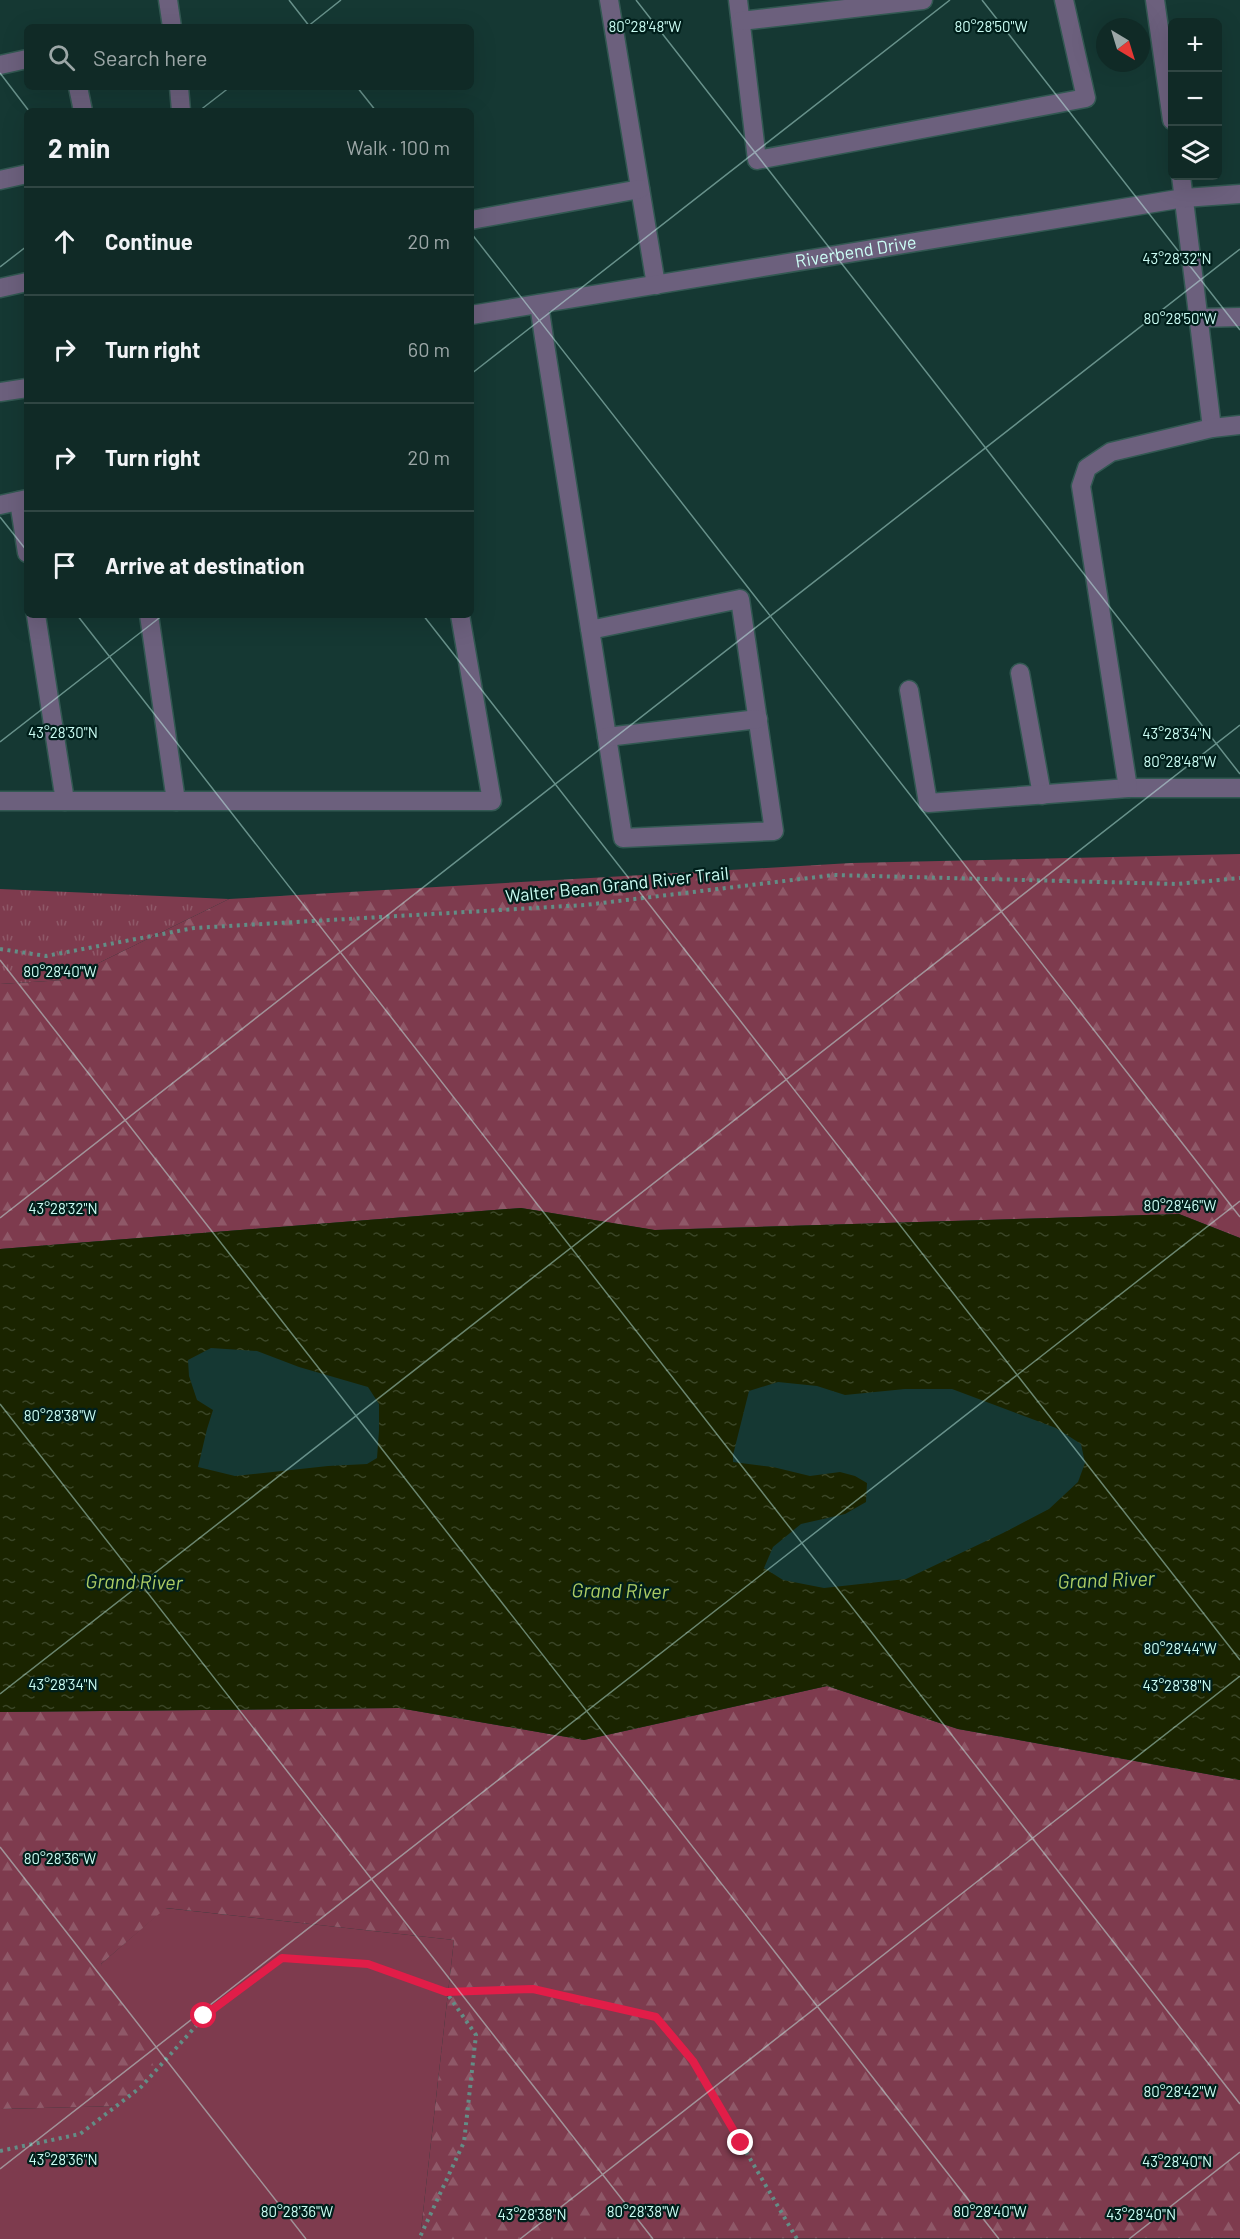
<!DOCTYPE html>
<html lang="en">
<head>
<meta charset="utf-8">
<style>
	:root { --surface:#102a26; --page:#19322e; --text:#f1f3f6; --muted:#9ca7a7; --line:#304643 }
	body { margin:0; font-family:Barlow,sans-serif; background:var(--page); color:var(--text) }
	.controls { position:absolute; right:18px; top:18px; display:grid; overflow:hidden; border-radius:9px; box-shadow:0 6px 24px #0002 }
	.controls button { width:54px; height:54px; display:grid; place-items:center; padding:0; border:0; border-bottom:2px solid var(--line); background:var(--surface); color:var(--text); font:30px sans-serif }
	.compass { position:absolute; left:1096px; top:18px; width:54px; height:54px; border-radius:50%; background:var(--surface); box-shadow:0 6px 24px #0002; rotate:142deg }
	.stop { position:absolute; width:18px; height:18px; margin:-14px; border:4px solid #e11d48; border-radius:50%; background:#fff }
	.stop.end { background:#e11d48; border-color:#fff; box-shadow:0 2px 6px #0008 }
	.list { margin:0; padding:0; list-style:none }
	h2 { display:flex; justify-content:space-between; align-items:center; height:78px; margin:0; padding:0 24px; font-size:26px }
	h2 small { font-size:20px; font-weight:400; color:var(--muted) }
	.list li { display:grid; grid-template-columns:39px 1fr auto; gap:18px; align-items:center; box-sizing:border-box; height:108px; padding:0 24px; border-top:2px solid var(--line) }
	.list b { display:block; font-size:22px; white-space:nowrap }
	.list em { font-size:20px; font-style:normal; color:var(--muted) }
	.icon { flex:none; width:33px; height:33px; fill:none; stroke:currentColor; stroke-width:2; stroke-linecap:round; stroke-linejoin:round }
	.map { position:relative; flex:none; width:1240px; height:2239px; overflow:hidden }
	.search { position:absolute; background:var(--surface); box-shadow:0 6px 24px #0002; left:24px; top:24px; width:450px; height:66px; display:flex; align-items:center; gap:15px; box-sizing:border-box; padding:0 21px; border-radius:9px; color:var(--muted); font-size:22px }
	.panel { position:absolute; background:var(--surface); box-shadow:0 6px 24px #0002; left:24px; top:108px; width:450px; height:510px; border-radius:9px }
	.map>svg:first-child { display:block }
</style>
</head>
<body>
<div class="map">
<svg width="1240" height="2239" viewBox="0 0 1240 2239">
	<defs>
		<pattern id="forest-firs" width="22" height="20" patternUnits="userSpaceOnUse" patternTransform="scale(1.5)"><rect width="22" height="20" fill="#7e3b4e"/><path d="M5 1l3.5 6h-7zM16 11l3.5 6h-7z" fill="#8f5868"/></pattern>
		<pattern id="park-tufts" width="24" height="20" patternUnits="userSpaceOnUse" patternTransform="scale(1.5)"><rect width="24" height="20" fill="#7e3b4e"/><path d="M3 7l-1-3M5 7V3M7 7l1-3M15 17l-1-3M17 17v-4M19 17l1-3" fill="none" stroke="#8f5868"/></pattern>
		<pattern id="water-ripples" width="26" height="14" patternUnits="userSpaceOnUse" patternTransform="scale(1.5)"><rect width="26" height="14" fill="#1a2400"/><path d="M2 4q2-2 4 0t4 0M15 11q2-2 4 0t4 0" fill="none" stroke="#3a4526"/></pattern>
	</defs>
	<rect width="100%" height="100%" fill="#153833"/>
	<polygon fill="#7e3b4e" points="165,1908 454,1940 420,2239 0,2239 0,2109 120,2106 101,1964"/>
	<g fill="url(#forest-firs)">
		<polygon points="1240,854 1240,1238 1179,1214 654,1230 521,1208 0,1249 0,984 64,980 229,899 851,863"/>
		<polygon points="827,1686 958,1729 1240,1780 1240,2238 420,2239 454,1940 166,1908 101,1964 161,2080 121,2106 0,2109 0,1712 399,1708 584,1740"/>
	</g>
	<polygon fill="url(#park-tufts)" points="0,889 229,899 64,980 0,984"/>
	<path fill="url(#water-ripples)" fill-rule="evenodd" d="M521,1208L655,1230L1179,1214L1240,1238V1780L958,1729L827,1686L584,1740L399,1708L0,1712V1249ZM211,1348L257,1351L299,1367L368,1387L379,1404V1431L377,1458L367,1464L328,1466L235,1476L198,1467L207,1429L213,1410L197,1400L189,1376L188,1360ZM778,1382L817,1386L845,1395L905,1389H952L1056,1428L1081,1444L1085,1463L1078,1482L1049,1509L1003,1533L906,1579L824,1588L783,1580L764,1568L773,1547L801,1524L845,1514L866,1502L867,1483L855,1476L840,1472L810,1476L773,1467L733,1462V1455L749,1391Z"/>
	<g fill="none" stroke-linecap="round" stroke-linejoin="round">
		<g stroke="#325852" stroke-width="21">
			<g id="minor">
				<polyline points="168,0 172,27"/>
				<polyline points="609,0 656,285"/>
				<polyline points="738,0 757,160 1086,98 1064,0"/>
				<polyline points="1155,0 1172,120"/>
				<polyline points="741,21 923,0"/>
				<polyline points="0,65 27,59"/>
				<polyline points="78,87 83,111"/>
				<polyline points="179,87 181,111"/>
				<polyline points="1181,176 1212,428"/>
				<polyline points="0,180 27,174"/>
				<polyline points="471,220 640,189"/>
				<polyline points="0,288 27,282"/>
				<polyline points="539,304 544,338 623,838 774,831 740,599 590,630"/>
				<path id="s1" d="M471,315L1184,198L1240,194"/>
				<polyline points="1200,318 1240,317"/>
				<polyline points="0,392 27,388"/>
				<polyline points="19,501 27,553"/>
				<polyline points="0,505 27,499"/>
				<polyline points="36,615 65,801"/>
				<polyline points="149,615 176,801"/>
				<polyline points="1020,673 1042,795"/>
				<polyline points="909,690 928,803 1128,788 1240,788"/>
				<polyline points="607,737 758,719"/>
				<polyline points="1128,788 1081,486 1087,468 1111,452 1212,428 1240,425"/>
				<polyline points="0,801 492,801 460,615"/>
			</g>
		</g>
		<g stroke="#638d86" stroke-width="4" stroke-dasharray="3 4.5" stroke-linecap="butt">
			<polyline points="0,949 46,956 194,928 585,905 834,875 1177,884 1240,878"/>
			<polyline points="447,1992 533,1989 656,2017 693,2061 797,2239"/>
			<polyline points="0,2151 80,2134 141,2087 205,2016 282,1958 368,1964 446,1992 476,2035 464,2142 419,2239"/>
		</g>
		<use href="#minor" stroke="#6c607d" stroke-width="18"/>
	</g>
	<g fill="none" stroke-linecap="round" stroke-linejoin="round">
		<polyline stroke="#e11d48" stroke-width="8" points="204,2016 282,1958 368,1964 446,1992 533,1989 656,2017 693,2061 741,2143"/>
	</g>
	<path fill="none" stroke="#cbfdf4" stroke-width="1.5" stroke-opacity="0.45" d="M289,0L310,27M636,0L1240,774M982,0L1240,330M307,27L341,0M0,73L29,111M357,87L376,111M199,111L230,87M471,233L1240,1217M0,267L27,246M471,374L950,0M0,517L27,551M77,615L1240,2104M423,615L1240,1660M0,742L163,615M0,960L999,2239M0,1218L1240,249M0,1404L653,2239M0,1694L1240,725M0,1847L306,2239M0,2169L1240,1201M520,2239L1240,1676M1129,2239L1240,2152"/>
	<g text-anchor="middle" stroke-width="4.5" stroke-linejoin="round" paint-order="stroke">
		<g font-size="18" fill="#cbfdf4" stroke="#001f1b">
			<text dy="6" stroke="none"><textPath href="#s1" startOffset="390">Riverbend Drive</textPath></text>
			<text transform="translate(617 885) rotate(-6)" y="6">Walter Bean Grand River Trail</text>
		</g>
		<g font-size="20" font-style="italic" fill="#adcd64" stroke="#001f1b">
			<text transform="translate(1106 1580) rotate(-2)" y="7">Grand River</text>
			<text transform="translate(134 1582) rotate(1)" y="7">Grand River</text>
			<text transform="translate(620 1591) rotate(1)" y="7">Grand River</text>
		</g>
	</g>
	<g font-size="15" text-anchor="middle" fill="#cbfdf4" stroke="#001f1b" stroke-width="4.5" stroke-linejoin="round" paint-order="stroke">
		<text x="645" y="32">80°28'48"W</text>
		<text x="991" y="32">80°28'50"W</text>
		<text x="1177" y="264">43°28'32"N</text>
		<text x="1180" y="324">80°28'50"W</text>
		<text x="63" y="738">43°28'30"N</text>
		<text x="1177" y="739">43°28'34"N</text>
		<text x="1180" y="767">80°28'48"W</text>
		<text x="60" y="977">80°28'40"W</text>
		<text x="1180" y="1211">80°28'46"W</text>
		<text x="63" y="1214">43°28'32"N</text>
		<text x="60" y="1421">80°28'38"W</text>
		<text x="1180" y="1654">80°28'44"W</text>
		<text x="63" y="1690">43°28'34"N</text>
		<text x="1177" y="1691">43°28'38"N</text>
		<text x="60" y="1864">80°28'36"W</text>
		<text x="1180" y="2097">80°28'42"W</text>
		<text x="63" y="2165">43°28'36"N</text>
		<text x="1177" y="2167">43°28'40"N</text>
		<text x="297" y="2217">80°28'36"W</text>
		<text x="643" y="2217">80°28'38"W</text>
		<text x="990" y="2217">80°28'40"W</text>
		<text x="532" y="2220">43°28'38"N</text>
		<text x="1141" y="2220">43°28'40"N</text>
	</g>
</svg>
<div class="controls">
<button>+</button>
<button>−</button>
<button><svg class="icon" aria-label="layers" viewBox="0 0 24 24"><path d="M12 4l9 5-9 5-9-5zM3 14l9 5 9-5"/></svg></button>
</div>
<svg class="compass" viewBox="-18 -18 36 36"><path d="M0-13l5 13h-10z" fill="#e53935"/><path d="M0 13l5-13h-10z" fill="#9ca7a7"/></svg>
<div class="stop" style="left:204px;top:2016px"></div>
<div class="stop end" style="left:741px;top:2143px"></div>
<div class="search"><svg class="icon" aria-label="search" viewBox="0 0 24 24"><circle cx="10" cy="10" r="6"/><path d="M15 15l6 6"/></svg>Search here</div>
<section class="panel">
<h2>2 min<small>Walk · 100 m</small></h2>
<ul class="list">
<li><svg class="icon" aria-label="ahead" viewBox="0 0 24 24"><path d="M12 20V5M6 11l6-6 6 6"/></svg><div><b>Continue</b></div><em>20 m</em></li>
<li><svg class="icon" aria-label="right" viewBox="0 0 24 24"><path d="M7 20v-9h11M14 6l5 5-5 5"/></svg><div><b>Turn right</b></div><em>60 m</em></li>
<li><svg class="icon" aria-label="right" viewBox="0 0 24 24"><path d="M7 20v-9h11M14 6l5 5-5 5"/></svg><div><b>Turn right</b></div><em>20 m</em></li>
<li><svg class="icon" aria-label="arrive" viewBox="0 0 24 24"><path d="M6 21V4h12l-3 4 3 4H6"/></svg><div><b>Arrive at destination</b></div></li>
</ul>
</section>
</div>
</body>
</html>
